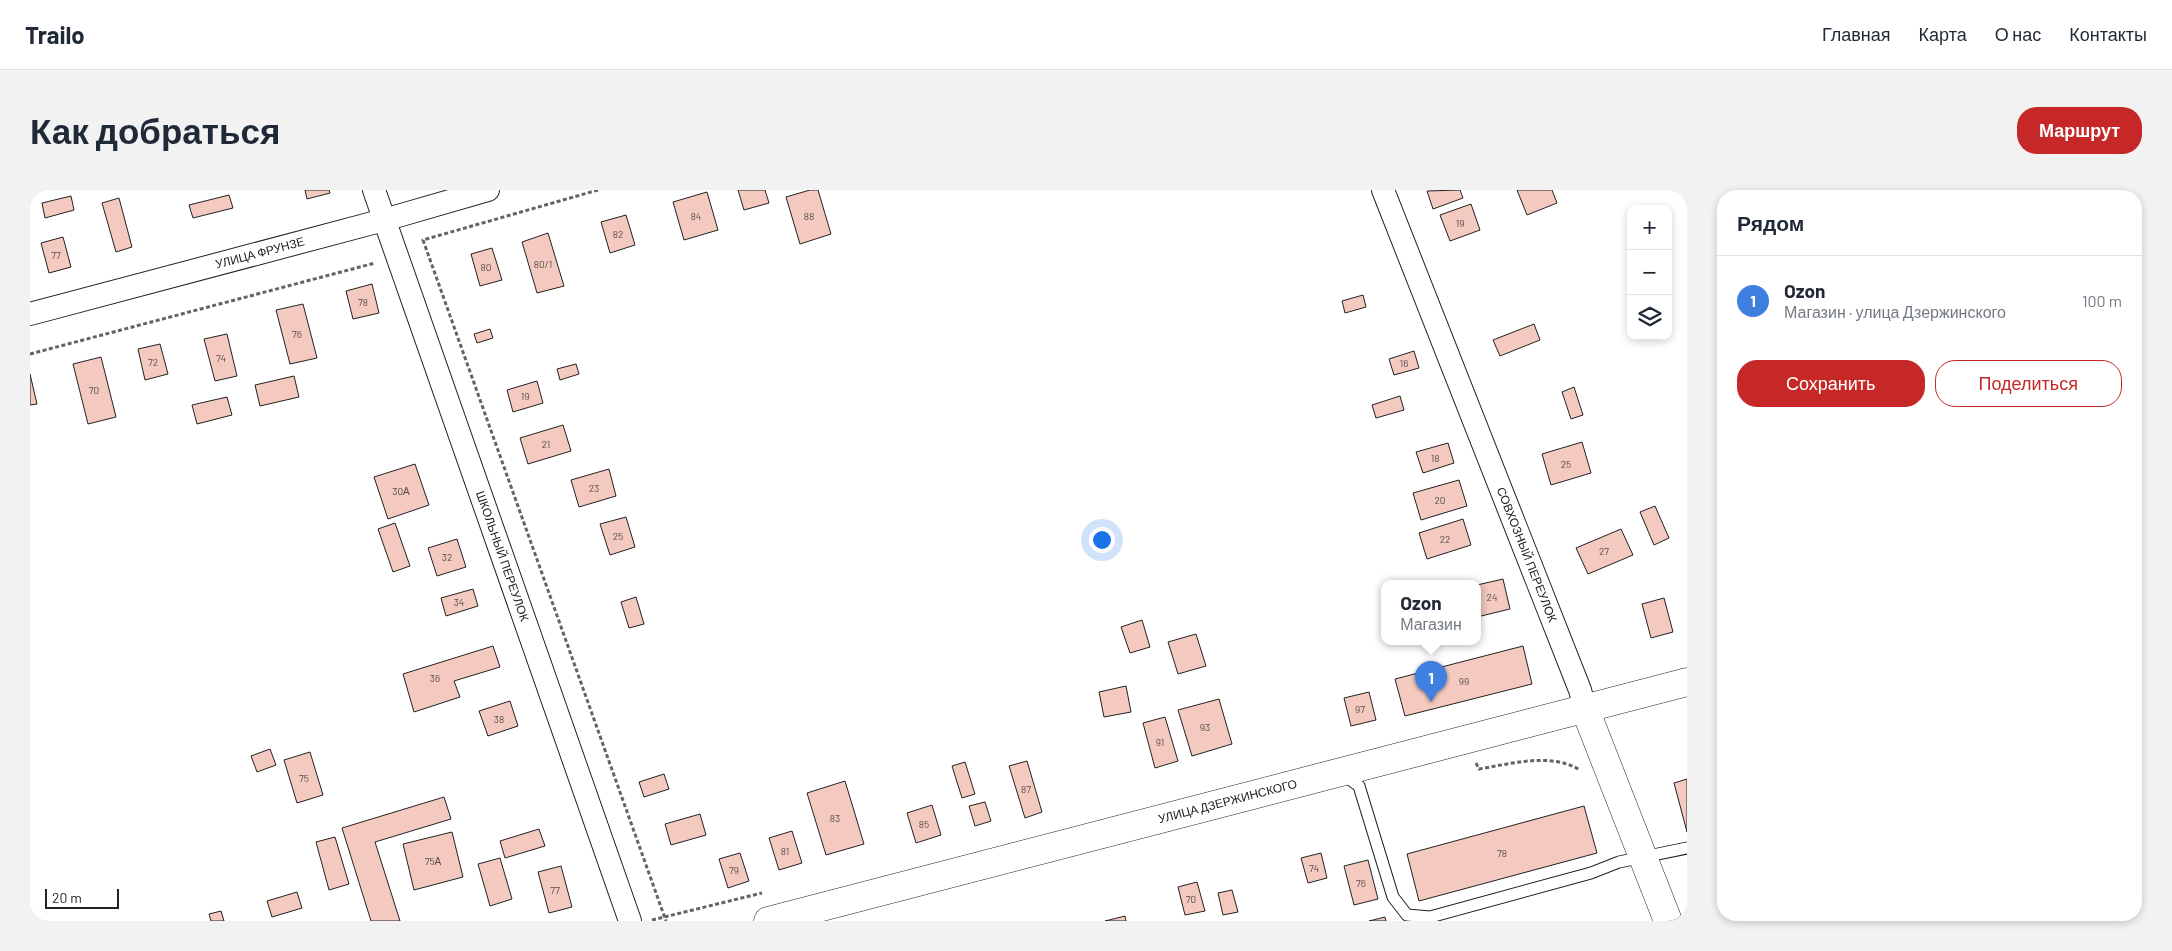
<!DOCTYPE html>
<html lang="ru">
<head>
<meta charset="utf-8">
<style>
	:root { --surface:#fff; --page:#f2f2f3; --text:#1f2937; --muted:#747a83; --line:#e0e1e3; --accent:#c62828 }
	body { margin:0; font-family:Barlow,sans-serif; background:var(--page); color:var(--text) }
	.controls { position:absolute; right:15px; top:15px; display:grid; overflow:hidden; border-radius:10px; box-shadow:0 2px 8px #0003 }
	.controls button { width:45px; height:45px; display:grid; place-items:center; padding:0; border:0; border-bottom:1px solid var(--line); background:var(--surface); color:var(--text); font:25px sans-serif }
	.scale { position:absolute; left:15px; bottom:12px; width:74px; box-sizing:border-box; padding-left:5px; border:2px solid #222; border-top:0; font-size:14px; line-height:18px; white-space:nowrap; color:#222; -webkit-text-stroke:4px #fff; paint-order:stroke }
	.you { position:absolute; left:1071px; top:349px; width:18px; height:18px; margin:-12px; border:4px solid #fff; border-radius:50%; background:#1a73e8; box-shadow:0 0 0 8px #1a73e833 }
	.badge { display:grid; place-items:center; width:32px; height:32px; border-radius:50%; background:var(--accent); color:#fff; font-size:16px; font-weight:700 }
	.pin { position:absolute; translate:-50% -41px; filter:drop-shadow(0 1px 2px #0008) }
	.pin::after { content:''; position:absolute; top:26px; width:18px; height:15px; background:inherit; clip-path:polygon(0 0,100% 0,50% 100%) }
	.popup { position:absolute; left:1351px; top:390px; width:100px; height:65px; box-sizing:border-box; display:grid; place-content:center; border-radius:10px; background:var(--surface); filter:drop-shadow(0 1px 4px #0005); font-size:16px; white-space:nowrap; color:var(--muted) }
	.popup b { font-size:19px; color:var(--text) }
	.popup::after { content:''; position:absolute; left:50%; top:100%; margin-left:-10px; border:10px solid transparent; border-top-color:var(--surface) }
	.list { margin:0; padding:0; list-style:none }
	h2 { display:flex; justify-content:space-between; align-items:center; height:65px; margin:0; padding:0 20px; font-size:21px }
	h2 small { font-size:16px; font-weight:400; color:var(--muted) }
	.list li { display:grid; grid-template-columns:32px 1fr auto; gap:15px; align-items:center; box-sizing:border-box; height:90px; padding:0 20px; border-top:1px solid var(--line) }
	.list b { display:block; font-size:19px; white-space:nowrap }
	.list p { margin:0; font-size:16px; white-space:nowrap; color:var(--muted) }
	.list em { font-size:16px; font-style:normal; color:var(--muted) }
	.actions { display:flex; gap:10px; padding:15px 20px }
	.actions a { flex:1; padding:11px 0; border:1px solid var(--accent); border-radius:20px; text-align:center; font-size:18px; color:var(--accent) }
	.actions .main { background:var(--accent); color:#fff }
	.icon { flex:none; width:28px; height:28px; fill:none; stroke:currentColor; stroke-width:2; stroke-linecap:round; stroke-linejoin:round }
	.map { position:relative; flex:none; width:1657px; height:731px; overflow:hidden; border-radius:20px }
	header { display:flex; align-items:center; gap:30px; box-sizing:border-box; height:70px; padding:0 25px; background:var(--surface); border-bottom:1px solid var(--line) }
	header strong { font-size:24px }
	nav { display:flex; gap:28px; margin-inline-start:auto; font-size:18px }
	.intro { display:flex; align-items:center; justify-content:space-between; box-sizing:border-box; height:120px; padding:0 30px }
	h1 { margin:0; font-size:35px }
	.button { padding:12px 22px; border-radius:20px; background:var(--accent); color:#fff; font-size:18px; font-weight:700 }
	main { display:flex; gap:30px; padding:0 30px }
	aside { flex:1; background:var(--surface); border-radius:20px; box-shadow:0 2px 8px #0003 }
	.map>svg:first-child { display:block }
</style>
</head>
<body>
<header>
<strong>Trailo</strong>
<nav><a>Главная</a><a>Карта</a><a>О нас</a><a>Контакты</a></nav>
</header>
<div class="intro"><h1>Как добраться</h1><a class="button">Маршрут</a></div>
<main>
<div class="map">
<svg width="1657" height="731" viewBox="0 0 1657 731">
	<rect width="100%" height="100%" fill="#fff"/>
	<g fill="#f3c9c0" stroke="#222">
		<polygon points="275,0 299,0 300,3 277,9"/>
		<polygon points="708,0 735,0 739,13 714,20"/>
		<polygon points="780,0 788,0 801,44 770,54 756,7"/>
		<polygon points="1430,0 1433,8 1403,19 1397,1"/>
		<polygon points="1487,0 1522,0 1527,13 1497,25"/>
		<polygon points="677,2 688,40 654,50 643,12"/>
		<polygon points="199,5 203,18 163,28 159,15"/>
		<polygon points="41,6 44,20 15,28 12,13"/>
		<polygon points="89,8 102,57 86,62 72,13"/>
		<polygon points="1441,14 1450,40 1420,51 1410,25"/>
		<polygon points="596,25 605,55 580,63 571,32"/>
		<polygon points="518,43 534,96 507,103 492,52"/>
		<polygon points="33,47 41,77 19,83 11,53"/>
		<polygon points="462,58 472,90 450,96 441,64"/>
		<polygon points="342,94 349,123 323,129 316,101"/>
		<polygon points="1333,105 1336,117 1315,123 1312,111"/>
		<polygon points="273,114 287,168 260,174 246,120"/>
		<polygon points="1504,134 1510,150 1470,166 1463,150"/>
		<polygon points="460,139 463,148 447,153 444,144"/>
		<polygon points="197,144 207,186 185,191 174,149"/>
		<polygon points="130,154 138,184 115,190 108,159"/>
		<polygon points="1384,161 1389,178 1364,185 1359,169"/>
		<polygon points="71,167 86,227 58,234 43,174"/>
		<polygon points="546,174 549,184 530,190 527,179"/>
		<polygon points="0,184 7,214 0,215"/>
		<polygon points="264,186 269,207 230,216 225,195"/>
		<polygon points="507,191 513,213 483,222 477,200"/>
		<polygon points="1544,197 1553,225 1541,229 1532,202"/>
		<polygon points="1370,206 1374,220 1346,228 1342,215"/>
		<polygon points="197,207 202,225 167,234 162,215"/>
		<polygon points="533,235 541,261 498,274 490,248"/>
		<polygon points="1552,252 1561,283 1521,295 1512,264"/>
		<polygon points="1418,253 1424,273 1393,283 1386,262"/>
		<polygon points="385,274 399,315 358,329 344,287"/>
		<polygon points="579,279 586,306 549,317 541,290"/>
		<polygon points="1429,290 1437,316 1391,330 1383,303"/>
		<polygon points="1625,316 1639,348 1624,355 1610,322"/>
		<polygon points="596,327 605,357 580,365 570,334"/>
		<polygon points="1433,329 1441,355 1397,369 1389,343"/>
		<polygon points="365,333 380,376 363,382 348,339"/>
		<polygon points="1591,339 1603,365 1558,384 1546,358"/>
		<polygon points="427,349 436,377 407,386 398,358"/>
		<polygon points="1473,389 1480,419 1447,427 1447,395"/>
		<polygon points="443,399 448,416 416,426 411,408"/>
		<polygon points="606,407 614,434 599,438 591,412"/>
		<polygon points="1634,408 1643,442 1621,448 1612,414"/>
		<polygon points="1112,430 1120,457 1100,463 1091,437"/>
		<polygon points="1166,444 1176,476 1148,484 1138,452"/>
		<polygon points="463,456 470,477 424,491 430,507 384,522 373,484"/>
		<polygon points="1493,456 1502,494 1375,526 1365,489"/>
		<polygon points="1096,496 1101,522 1074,527 1069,502"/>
		<polygon points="1339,502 1346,530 1321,536 1314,508"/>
		<polygon points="1189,509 1202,554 1162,566 1148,520"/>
		<polygon points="480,511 488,536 458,546 449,521"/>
		<polygon points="1135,527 1148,571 1125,578 1113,533"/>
		<polygon points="240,559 246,575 227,582 221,566"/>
		<polygon points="280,562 293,605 267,613 254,570"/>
		<polygon points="997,571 1012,622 995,628 979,576"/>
		<polygon points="935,572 945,604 932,608 922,576"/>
		<polygon points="634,584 639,599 614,607 609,592"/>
		<polygon points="1657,589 1657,642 1644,593"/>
		<polygon points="815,591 834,654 796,665 777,603"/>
		<polygon points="414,607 421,629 345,652 370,731 341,731 312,638"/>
		<polygon points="955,612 961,631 945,636 939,616"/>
		<polygon points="902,615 911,645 886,653 877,623"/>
		<polygon points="1554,616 1567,663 1389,711 1377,664"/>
		<polygon points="670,624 676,645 641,655 635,634"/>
		<polygon points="509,639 515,656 475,668 470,651"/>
		<polygon points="762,641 772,673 749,680 739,648"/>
		<polygon points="422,642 433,687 384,700 373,654"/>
		<polygon points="305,647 319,694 299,700 286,652"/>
		<polygon points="710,663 719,691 698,698 689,669"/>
		<polygon points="1291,663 1297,688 1278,693 1271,668"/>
		<polygon points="470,668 482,709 460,716 448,674"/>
		<polygon points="1338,670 1348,709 1324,715 1314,676"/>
		<polygon points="531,676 542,717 519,723 508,682"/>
		<polygon points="1167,692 1175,721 1155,725 1148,697"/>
		<polygon points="1202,700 1208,722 1193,725 1188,703"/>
		<polygon points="267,702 272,718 242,727 237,711"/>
		<polygon points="191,721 194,731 181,731 179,724"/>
		<polygon points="1095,726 1096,731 1075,731"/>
		<polygon points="1355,727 1356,731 1339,731"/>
	</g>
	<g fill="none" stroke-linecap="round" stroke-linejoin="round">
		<g stroke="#222" stroke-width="13">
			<polyline id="service" points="1313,584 1329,596 1363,707 1377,725 1400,727 1561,683 1589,672 1657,658"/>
		</g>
		<g stroke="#222" stroke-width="24">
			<g id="minor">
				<path id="s1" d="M344,0L600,731"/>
				<path id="s2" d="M1353,0L1550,500L1555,519"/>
				<path id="s3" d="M0,124L354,30L458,0"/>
			</g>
		</g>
		<g stroke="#222" stroke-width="29">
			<g id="tertiary">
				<polyline points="1555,519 1638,731"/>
				<path id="s4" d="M738,731L1657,492"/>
			</g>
		</g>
		<g stroke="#646464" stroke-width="3" stroke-dasharray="4 2.5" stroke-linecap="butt">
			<polyline points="568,0 393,50 636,731"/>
			<polyline points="0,164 345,73"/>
			<path d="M1446,573L1449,579C1480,574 1521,562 1550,580"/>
			<polyline points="622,730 732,703"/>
		</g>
		<use href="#service" stroke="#fff" stroke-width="11"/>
		<use href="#minor" stroke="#fff" stroke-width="22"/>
		<use href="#tertiary" stroke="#fff" stroke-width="28"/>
	</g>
	<g text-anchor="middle" stroke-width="4" stroke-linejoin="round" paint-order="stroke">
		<g font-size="10" fill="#564c4a">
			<text x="666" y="30">84</text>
			<text x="779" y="30">88</text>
			<text x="1430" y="37">19</text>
			<text x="588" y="48">82</text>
			<text x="26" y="69">77</text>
			<text x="513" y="78">80/1</text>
			<text x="456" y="81">80</text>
			<text x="333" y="116">78</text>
			<text x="267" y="148">76</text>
			<text x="191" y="172">74</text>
			<text x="123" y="176">72</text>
			<text x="1374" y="177">16</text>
			<text x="64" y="204">70</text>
			<text x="495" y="210">19</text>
			<text x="516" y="258">21</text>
			<text x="1405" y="272">18</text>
			<text x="1536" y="278">25</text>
			<text x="564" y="302">23</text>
			<text x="371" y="305">30А</text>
			<text x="1410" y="314">20</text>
			<text x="588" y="350">25</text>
			<text x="1415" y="353">22</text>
			<text x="1574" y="365">27</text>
			<text x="417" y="371">32</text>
			<text x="1462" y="411">24</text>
			<text x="429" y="416">34</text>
			<text x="405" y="492">36</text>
			<text x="1434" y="495">99</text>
			<text x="1330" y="523">97</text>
			<text x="469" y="533">38</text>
			<text x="1175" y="541">93</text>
			<text x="1130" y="556">91</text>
			<text x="274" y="592">75</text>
			<text x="996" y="603">87</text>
			<text x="805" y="632">83</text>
			<text x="894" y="638">85</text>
			<text x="755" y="665">81</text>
			<text x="1472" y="667">78</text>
			<text x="403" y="675">75А</text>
			<text x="1284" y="682">74</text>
			<text x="704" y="684">79</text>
			<text x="1331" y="697">76</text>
			<text x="525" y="704">77</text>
			<text x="1161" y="713">70</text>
		</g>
		<g font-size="12" fill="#222" stroke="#fff">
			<text dy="4" stroke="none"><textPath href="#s3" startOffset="238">УЛИЦА ФРУНЗЕ</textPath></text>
			<text dy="4" stroke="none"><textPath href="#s2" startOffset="392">СОВХОЗНЫЙ ПЕРЕУЛОК</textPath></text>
			<text dy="4" stroke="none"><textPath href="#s1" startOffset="388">ШКОЛЬНЫЙ ПЕРЕУЛОК</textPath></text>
			<text dy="4" stroke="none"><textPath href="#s4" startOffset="475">УЛИЦА ДЗЕРЖИНСКОГО</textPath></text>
		</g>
	</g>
</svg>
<div class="controls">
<button>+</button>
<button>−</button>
<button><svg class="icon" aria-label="layers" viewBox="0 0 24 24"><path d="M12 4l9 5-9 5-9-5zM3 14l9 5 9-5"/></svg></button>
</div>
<div class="scale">20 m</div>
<div class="you"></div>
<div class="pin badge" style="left:1401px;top:512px;background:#3f7fe0">1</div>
<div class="popup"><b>Ozon</b>Магазин</div>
</div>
<aside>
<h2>Рядом<small></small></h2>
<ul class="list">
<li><span class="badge" style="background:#3f7fe0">1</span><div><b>Ozon</b><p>Магазин · улица Дзержинского</p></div><em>100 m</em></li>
</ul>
<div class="actions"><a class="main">Сохранить</a><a>Поделиться</a></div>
</aside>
</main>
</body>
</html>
